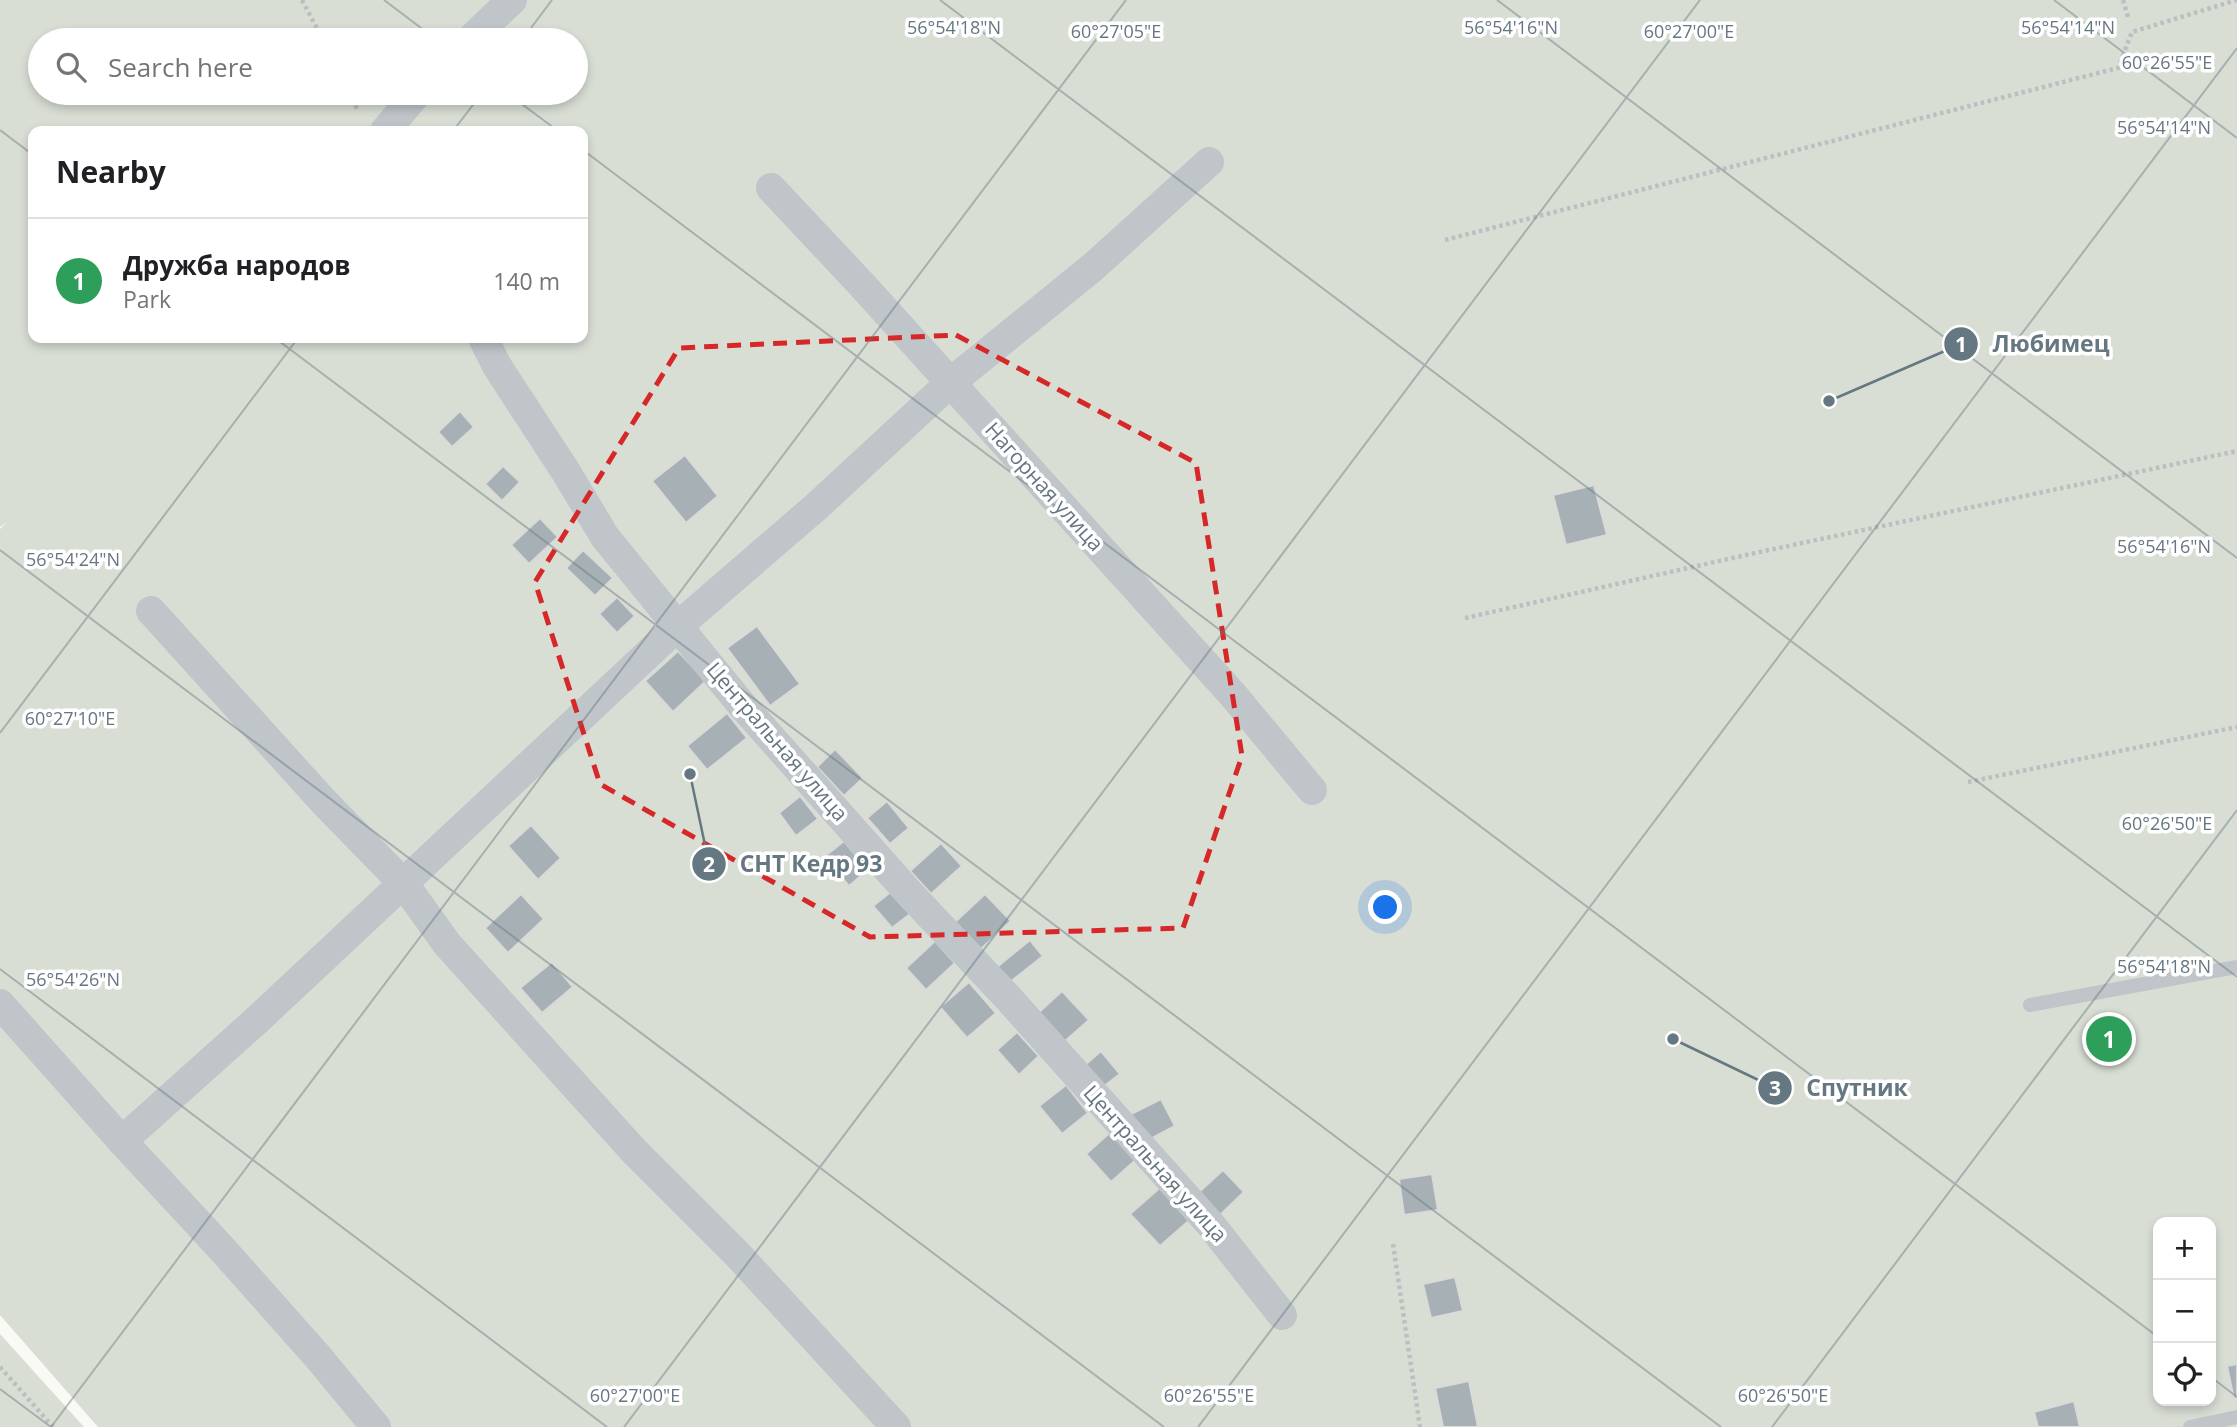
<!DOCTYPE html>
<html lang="en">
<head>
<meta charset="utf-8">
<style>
	:root { --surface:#fff; --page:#f2f2f2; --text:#202124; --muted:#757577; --line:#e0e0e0; --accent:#df4a30 }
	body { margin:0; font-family:"Open Sans",sans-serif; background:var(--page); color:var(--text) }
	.controls { position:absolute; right:21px; bottom:21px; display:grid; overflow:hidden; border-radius:14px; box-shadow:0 4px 10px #0003 }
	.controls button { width:63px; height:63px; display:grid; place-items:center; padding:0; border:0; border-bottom:2px solid var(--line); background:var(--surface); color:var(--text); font:35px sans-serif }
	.you { position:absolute; left:1386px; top:908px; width:24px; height:24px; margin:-18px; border:5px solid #fff; border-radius:50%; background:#1a73e8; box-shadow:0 0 0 10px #1a73e833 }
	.badge { display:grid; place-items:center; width:46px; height:46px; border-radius:50%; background:var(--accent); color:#fff; font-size:23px; font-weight:700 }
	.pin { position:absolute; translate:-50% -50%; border:4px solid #fff; box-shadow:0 2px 7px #0006 }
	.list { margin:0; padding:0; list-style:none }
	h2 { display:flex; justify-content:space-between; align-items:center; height:91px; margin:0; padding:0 28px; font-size:30px }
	h2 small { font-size:23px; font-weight:400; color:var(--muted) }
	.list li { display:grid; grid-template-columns:46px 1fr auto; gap:21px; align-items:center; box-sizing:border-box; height:126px; padding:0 28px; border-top:2px solid var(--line) }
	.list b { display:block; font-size:26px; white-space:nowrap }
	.list p { margin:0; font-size:23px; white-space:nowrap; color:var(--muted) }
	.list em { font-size:23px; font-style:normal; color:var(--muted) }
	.icon { flex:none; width:38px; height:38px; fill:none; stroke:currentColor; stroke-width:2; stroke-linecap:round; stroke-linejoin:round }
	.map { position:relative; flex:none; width:2237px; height:1427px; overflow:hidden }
	.search { position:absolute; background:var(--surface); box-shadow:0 4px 10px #0003; left:28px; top:28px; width:560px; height:77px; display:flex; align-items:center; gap:18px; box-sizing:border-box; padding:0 24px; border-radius:38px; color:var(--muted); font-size:26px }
	.panel { position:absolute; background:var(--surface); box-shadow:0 4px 10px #0003; left:28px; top:126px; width:560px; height:217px; border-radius:14px }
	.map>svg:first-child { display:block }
</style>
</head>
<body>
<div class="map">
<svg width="2237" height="1427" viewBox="0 0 2237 1427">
	<rect width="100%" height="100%" fill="#f9f9f6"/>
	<g fill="#d9ded5" fill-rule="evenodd">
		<path d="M0,0H2237V1427H98L0,1315V529L7,522L0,527ZM40,40H576V93H40ZM33,131H583V338H33ZM2158,1222H2211V1401H2158Z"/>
		<polygon points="0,1334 84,1427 0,1427"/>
	</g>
	<g fill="#a7b1b5" stroke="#dadad9" stroke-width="2">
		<polygon points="460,411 474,427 452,447 438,432"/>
		<polygon points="685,455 718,496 686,523 652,481"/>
		<polygon points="503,466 520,482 502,501 485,484"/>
		<polygon points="1594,485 1607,535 1566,545 1553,495"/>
		<polygon points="540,518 558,537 529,564 511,545"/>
		<polygon points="583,550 613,578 595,596 566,568"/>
		<polygon points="617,597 635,616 617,633 599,614"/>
		<polygon points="757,626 800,684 770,706 727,648"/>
		<polygon points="678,651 706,681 673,712 645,681"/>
		<polygon points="727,713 747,738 707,770 687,746"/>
		<polygon points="835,749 863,778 844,796 817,767"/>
		<polygon points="800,796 818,819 796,836 779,813"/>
		<polygon points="887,801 909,828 890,844 867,818"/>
		<polygon points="531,825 561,858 538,880 508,846"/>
		<polygon points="844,841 868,870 849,886 824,857"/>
		<polygon points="941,843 962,866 931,894 910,871"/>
		<polygon points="892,891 910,914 892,928 873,906"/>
		<polygon points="521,894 544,919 508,953 485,928"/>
		<polygon points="985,894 1011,921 981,949 955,922"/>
		<polygon points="1030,940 1043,956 1009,983 997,967"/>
		<polygon points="935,941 955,963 926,990 906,968"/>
		<polygon points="552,962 573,987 542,1013 520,988"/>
		<polygon points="969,982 996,1013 967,1038 940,1007"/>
		<polygon points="1062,991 1089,1020 1063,1043 1036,1015"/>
		<polygon points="1017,1032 1039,1056 1019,1075 997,1050"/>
		<polygon points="1101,1051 1120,1074 1103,1087 1085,1065"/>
		<polygon points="1066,1085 1088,1113 1062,1134 1039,1106"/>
		<polygon points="1161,1099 1175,1126 1145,1142 1131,1114"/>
		<polygon points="1114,1129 1139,1157 1111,1182 1086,1154"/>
		<polygon points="1223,1170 1244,1192 1218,1217 1197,1194"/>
		<polygon points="1432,1174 1438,1210 1404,1215 1399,1179"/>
		<polygon points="1163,1185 1192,1218 1160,1246 1130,1214"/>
		<polygon points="1455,1277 1463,1311 1431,1318 1423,1284"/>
		<polygon points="2237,1364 2237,1398 2234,1399 2227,1366"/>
		<polygon points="1469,1381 1478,1427 1443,1427 1435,1388"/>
		<polygon points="2074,1401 2080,1427 2038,1427 2034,1412"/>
	</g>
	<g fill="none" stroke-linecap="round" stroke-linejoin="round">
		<g stroke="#bcbfc1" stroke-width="4.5" stroke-dasharray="3.5 3.5" stroke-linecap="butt">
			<polyline points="302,0 323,40"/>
			<polyline points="2123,0 2128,17"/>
			<polyline points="349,93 358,111"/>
			<polyline points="1445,240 2118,68 2132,32 2237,0"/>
			<polyline points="1465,618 1755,553 2237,451"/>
			<polyline points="1968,782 2237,727"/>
			<polyline points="1393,1244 1420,1427"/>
			<polyline points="0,1367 53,1427"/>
		</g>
		<g stroke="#bfc5c8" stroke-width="14">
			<polyline points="2030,1005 2237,967"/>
			<polyline points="2190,1427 2237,1417"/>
		</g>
		<g stroke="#bfc5c8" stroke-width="30">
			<polyline points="470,40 512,0"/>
			<polyline points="385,131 417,93"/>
			<polyline points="771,188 863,286 1233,695 1312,790"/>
			<polyline points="483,338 497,366 566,472 605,537 741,704 909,893 1010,1000 1211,1225 1282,1315"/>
			<polyline points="151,611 324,802 404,884 447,944 634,1151 738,1255 896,1427"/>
			<polyline points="0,1004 122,1141 223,1250 318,1357 376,1427"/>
			<polyline points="122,1141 257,1020 678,626 816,507 950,383 1093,267 1209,162"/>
		</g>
	</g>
	<path fill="none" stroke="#d62828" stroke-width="5" stroke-dasharray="14 9" stroke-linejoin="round" d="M956,335L1196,463L1242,756L1183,928L870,937L600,784L535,582L679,348Z"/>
	<path fill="none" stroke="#657780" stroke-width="2" stroke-opacity="0.45" d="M384,0L437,40M940,0L2237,977M1497,0L2237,558M2054,0L2237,138M522,40L552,0M507,93L558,131M0,130L33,155M453,131L482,93M583,150L2158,1337M275,338L1721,1427M0,550L1164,1427M0,733L298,338M0,969L607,1427M2211,1377L2237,1397M0,1389L51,1427M51,1427L1126,0M624,1427L1700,0M1198,1427L2237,48M1772,1427L2237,810"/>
	<g text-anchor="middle" stroke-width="7" stroke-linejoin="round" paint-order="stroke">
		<g font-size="21" fill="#657780" stroke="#fff">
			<text transform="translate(1044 487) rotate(48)" y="7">Нагорная улица</text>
			<text transform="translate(777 742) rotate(49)" y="7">Центральная улица</text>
			<text transform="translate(1155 1164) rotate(48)" y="7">Центральная улица</text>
		</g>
	</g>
	<g font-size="18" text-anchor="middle" fill="#657780" stroke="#fff" stroke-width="7" stroke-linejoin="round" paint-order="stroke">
		<text x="954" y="34">56°54'18"N</text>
		<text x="1511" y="34">56°54'16"N</text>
		<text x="2068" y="34">56°54'14"N</text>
		<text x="1116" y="38">60°27'05"E</text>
		<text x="1689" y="38">60°27'00"E</text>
		<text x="2167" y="69">60°26'55"E</text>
		<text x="2164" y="134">56°54'14"N</text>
		<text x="2164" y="553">56°54'16"N</text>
		<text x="73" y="566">56°54'24"N</text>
		<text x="70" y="725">60°27'10"E</text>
		<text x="2167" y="830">60°26'50"E</text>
		<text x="2164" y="973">56°54'18"N</text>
		<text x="73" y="986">56°54'26"N</text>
		<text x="635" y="1402">60°27'00"E</text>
		<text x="1209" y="1402">60°26'55"E</text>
		<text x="1783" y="1402">60°26'50"E</text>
	</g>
	<path fill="none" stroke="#657780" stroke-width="2.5" d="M1829 401L1961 344M690 774L709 864M1673 1039L1775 1088"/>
	<g fill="#657780" stroke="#fff" stroke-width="2.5">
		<circle cx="1829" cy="401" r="7"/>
		<circle cx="690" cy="774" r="7"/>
		<circle cx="1673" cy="1039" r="7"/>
		<circle cx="1961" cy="344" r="18"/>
		<circle cx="709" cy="864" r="18"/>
		<circle cx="1775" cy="1088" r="18"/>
	</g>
	<g font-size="21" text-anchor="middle" font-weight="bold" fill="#fff">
		<text x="1961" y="352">1</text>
		<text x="709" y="872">2</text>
		<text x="1775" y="1096">3</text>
	</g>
	<g font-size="23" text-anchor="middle" font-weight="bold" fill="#657780" stroke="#fff" stroke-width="7" stroke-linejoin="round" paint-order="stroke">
		<text x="2051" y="352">Любимец</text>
		<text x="811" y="872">СНТ Кедр 93</text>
		<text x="1857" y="1096">Спутник</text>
	</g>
</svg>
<div class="controls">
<button>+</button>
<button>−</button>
<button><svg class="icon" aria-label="locate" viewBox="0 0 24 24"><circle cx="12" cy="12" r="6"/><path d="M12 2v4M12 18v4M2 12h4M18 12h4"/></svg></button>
</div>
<div class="you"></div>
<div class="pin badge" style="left:2109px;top:1039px;background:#2e9e5b">1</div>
<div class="search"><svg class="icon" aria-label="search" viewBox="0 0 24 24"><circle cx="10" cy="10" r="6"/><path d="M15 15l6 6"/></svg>Search here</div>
<section class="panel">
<h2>Nearby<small></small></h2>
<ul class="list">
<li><span class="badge" style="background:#2e9e5b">1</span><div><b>Дружба народов</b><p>Park</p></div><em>140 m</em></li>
</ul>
</section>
</div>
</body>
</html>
